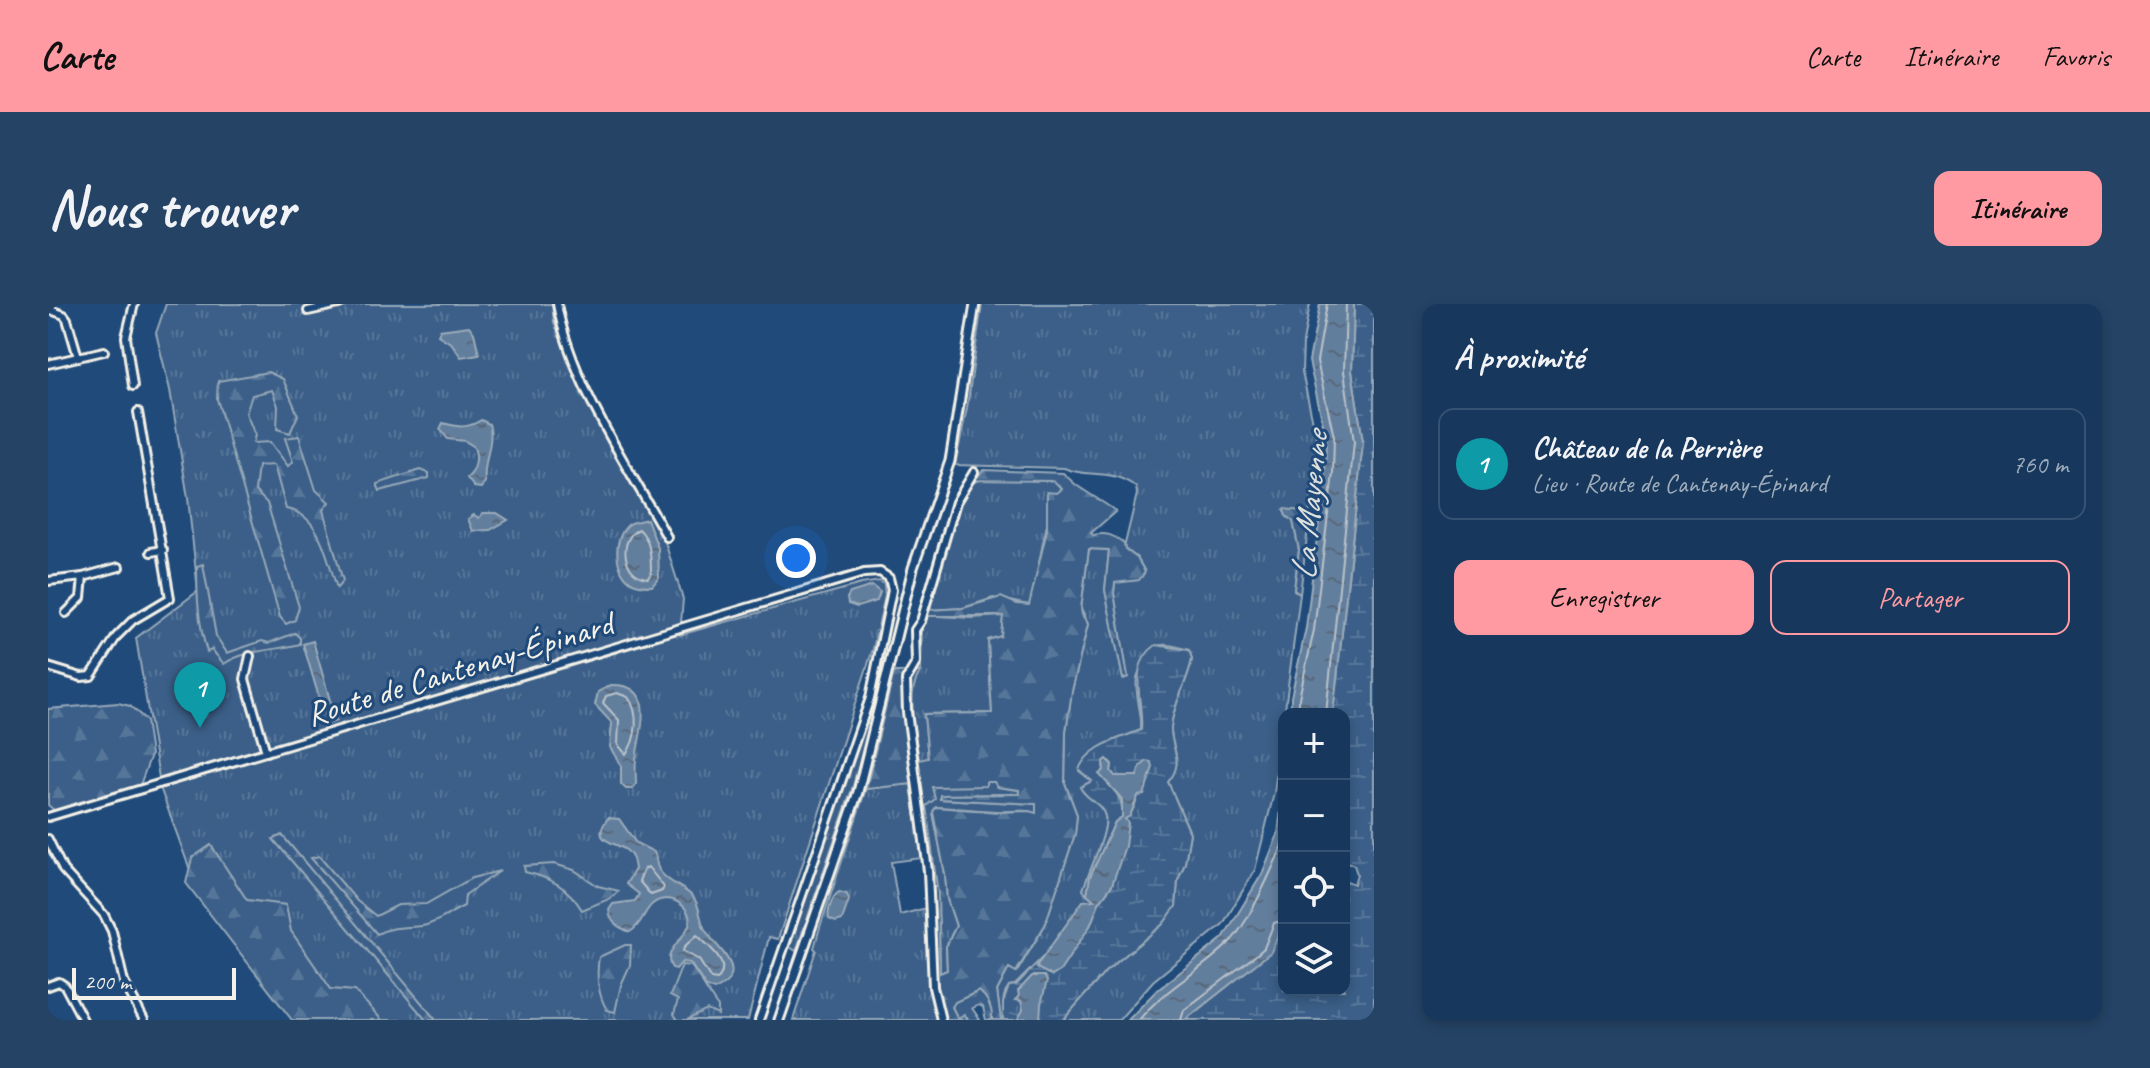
<!DOCTYPE html>
<html lang="fr">
<head>
<meta charset="utf-8">
<style>
	:root { --surface:#17385c; --page:#244365; --text:#f1f3f6; --muted:#9eacbb; --line:#365272; --accent:#ff9aa2 }
	body { margin:0; font-family:Caveat,sans-serif; background:var(--page); color:var(--text) }
	.controls { position:absolute; right:24px; bottom:24px; display:grid; overflow:hidden; border-radius:16px; box-shadow:0 4px 12px #0003 }
	.controls button { width:72px; height:72px; display:grid; place-items:center; padding:0; border:0; border-bottom:2px solid var(--line); background:var(--surface); color:var(--text); font:40px sans-serif }
	.scale { position:absolute; left:24px; bottom:20px; width:164px; box-sizing:border-box; padding-left:8px; border:4px solid #f4f1e8; border-top:0; font-size:22px; line-height:28px; white-space:nowrap; color:#f4f1e8; -webkit-text-stroke:6px #1f4a7a; paint-order:stroke }
	.you { position:absolute; left:748px; top:254px; width:28px; height:28px; margin:-20px; border:6px solid #fff; border-radius:50%; background:#1a73e8; box-shadow:0 0 0 12px #1a73e833 }
	.badge { display:grid; place-items:center; width:52px; height:52px; border-radius:50%; background:var(--accent); color:#fff; font-size:26px; font-weight:700 }
	.pin { position:absolute; translate:-50% -66px; filter:drop-shadow(0 2px 4px #0008) }
	.pin::after { content:''; position:absolute; top:42px; width:28px; height:24px; background:inherit; clip-path:polygon(0 0,100% 0,50% 100%) }
	.list { margin:0; padding:0; list-style:none }
	h2 { display:flex; justify-content:space-between; align-items:center; height:104px; margin:0; padding:0 32px; font-size:34px }
	h2 small { font-size:26px; font-weight:400; color:var(--muted) }
	.list li { display:grid; grid-template-columns:52px 1fr auto; gap:24px; align-items:center; box-sizing:border-box; height:112px; margin:0 16px 16px; padding:0 16px; border:2px solid var(--line); border-radius:16px }
	.list b { display:block; font-size:30px; white-space:nowrap }
	.list p { margin:0; font-size:26px; white-space:nowrap; color:var(--muted) }
	.list em { font-size:26px; font-style:normal; color:var(--muted) }
	.actions { display:flex; gap:16px; padding:24px 32px }
	.actions a { flex:1; padding:18px 0; border:2px solid var(--accent); border-radius:16px; text-align:center; font-size:28px; color:var(--accent) }
	.actions .main { background:var(--accent); color:#111 }
	.icon { flex:none; width:44px; height:44px; fill:none; stroke:currentColor; stroke-width:2; stroke-linecap:round; stroke-linejoin:round }
	.map { position:relative; flex:none; width:1326px; height:716px; overflow:hidden; border-radius:16px }
	header { display:flex; align-items:center; gap:48px; box-sizing:border-box; height:112px; padding:0 40px; background:var(--accent); color:#111 }
	header strong { font-size:38px }
	nav { display:flex; gap:44px; margin-inline-start:auto; font-size:28px }
	.intro { display:flex; align-items:center; justify-content:space-between; box-sizing:border-box; height:192px; padding:0 48px }
	h1 { margin:0; font-size:56px }
	.button { padding:20px 36px; border-radius:16px; background:var(--accent); color:#111; font-size:28px; font-weight:700 }
	main { display:flex; gap:48px; padding:0 48px }
	aside { flex:1; background:var(--surface); border-radius:16px; box-shadow:0 4px 12px #0003 }
	.map>svg:first-child { display:block }
</style>
</head>
<body>
<header>
<strong>Carte</strong>
<nav><a>Carte</a><a>Itinéraire</a><a>Favoris</a></nav>
</header>
<div class="intro"><h1>Nous trouver</h1><a class="button">Itinéraire</a></div>
<main>
<div class="map">
<svg width="1326" height="716" viewBox="0 0 1326 716">
	<defs>
		<pattern id="grass-tufts" width="24" height="20" patternUnits="userSpaceOnUse" patternTransform="scale(2)"><rect width="24" height="20" fill="#3a5f88"/><path d="M3 7l-1-3M5 7V3M7 7l1-3M15 17l-1-3M17 17v-4M19 17l1-3" fill="none" stroke="#577699"/></pattern>
		<pattern id="forest-firs" width="22" height="20" patternUnits="userSpaceOnUse" patternTransform="scale(2)"><rect width="22" height="20" fill="#3a5f88"/><path d="M5 1l3.5 6h-7zM16 11l3.5 6h-7z" fill="#577699"/></pattern>
		<pattern id="wetland-marsh" width="20" height="14" patternUnits="userSpaceOnUse" patternTransform="scale(2)"><rect width="20" height="14" fill="#3a5f88"/><path d="M1 5h8M5 5V1M11 12h8M15 12V8" fill="none" stroke="#577699"/></pattern>
		<pattern id="water-ripples" width="26" height="14" patternUnits="userSpaceOnUse" patternTransform="scale(2)"><rect width="26" height="14" fill="#627e9d"/><path d="M2 4q2-2 4 0t4 0M15 11q2-2 4 0t4 0" fill="none" stroke="#58687a"/></pattern>
	</defs>
	<rect width="100%" height="100%" fill="#1f4a7a"/>
	<filter id="ink" filterUnits="userSpaceOnUse"><feTurbulence type="fractalNoise" baseFrequency=".0125" numOctaves="2"/><feDisplacementMap in="SourceGraphic" scale="16" xChannelSelector="R" yChannelSelector="G"/><feConvolveMatrix kernelMatrix="1 2 1 2 8 2 1 2 1" color-interpolation-filters="sRGB"/></filter>
	<g filter="url(#ink)">
		<g fill="url(#grass-tufts)" stroke="#97a8b8" stroke-width="2">
			<polygon points="118,0 261,0 263,10 315,0 504,0 506,18 528,74 611,219 635,295 632,331 813,280 832,277 836,280 837,292 825,345 730,635 721,633 700,716 256,716 142,566 113,486 88,334 150,287 140,194 122,86 108,29"/>
			<path d="M934,0H1262L1255,38L1254,68L1269,137L1262,208L1236,206L1238,212L1245,217L1251,246L1246,285L1252,290L1226,489L1207,566L1175,620L1105,677L1071,716H1015L1058,667L1115,620L1128,602L1130,576L1137,559L1142,529L1120,478C1138,457 1122,445 1123,423C1125,399 1140,378 1144,355L1141,346C1121,340 1106,335 1097,356C1095,362 1090,368 1089,374C1086,391 1095,409 1093,426C1071,435 1039,442 1031,467L1044,477L1033,483C1037,495 1054,499 1057,512C1061,527 1040,569 1035,586L1038,589L1042,573L1067,518L1074,513C1076,495 1065,481 1051,470L1056,466L1055,458L1059,455L1064,461L1063,467L1067,472H1089L1093,462L1099,457L1103,458L1105,463L1096,491L1090,492L1082,512L1077,515L1080,519L1077,542L1064,581L1051,599L1042,622L1012,667L1004,672L989,664L997,651L967,681L961,682C952,693 957,704 955,716H953L949,687L961,664L969,668L997,621L1027,530L1029,511L1017,479L1018,427L1024,387L1040,320L1033,304L1041,245L1061,246L1057,286L1075,375L1080,373L1066,289L1067,278L1090,276L1097,268L1089,254L1076,244L1089,190L1088,183C1061,163 1041,175 1016,164L907,161L919,104Z"/>
			<path d="M957,175L1007,177L1014,185C999,198 989,274 984,298L981,301L945,294L915,304L880,306L878,304L912,191C926,172 935,176 957,175Z"/>
			<polygon points="878,311 923,314 955,312 953,332 940,336 944,409 876,410 880,455 871,456 865,420 864,383 873,365 874,322 878,319"/>
			<polygon points="817,419 822,421 821,425 805,482 748,647 742,643 770,552"/>
			<path d="M938,478H946L950,483L971,486L973,490L893,491L892,495L988,500L989,510C976,504 963,508 949,507C928,506 909,504 888,503L885,508L897,570L899,595L908,622L898,642L899,666L892,669L891,620L877,502L884,482H938Z"/>
			<polygon points="863,480 874,554 843,558 852,611 878,604 882,689 889,716 745,716 768,646 766,644 772,623 818,485"/>
			<path d="M931,687C940,694 945,705 944,716H938L935,703L931,701L924,704L932,716H920L919,713L910,715L904,703L906,698Z"/>
		</g>
		<g fill="url(#forest-firs)" stroke="#97a8b8" stroke-width="2" fill-rule="evenodd">
			<path d="M220,68L235,75L250,111L242,129L229,125L230,102L224,86L204,91L198,109L207,131L205,139L222,138L240,162L245,158L237,134L251,132L268,186L281,198L275,206L295,277L289,284C279,255 273,210 238,205L226,161L210,162L207,187L219,199L251,303L247,316L238,320L232,313L169,95L170,77Z"/>
			<polygon points="372,166 381,169 381,174 332,187 329,180"/>
			<path d="M935,166L1015,169L1028,181L1068,207L1043,229L1045,231C1058,228 1065,231 1076,239L1077,245L1089,254L1097,268L1091,276L1067,279L1066,289L1080,373L1075,375L1057,286L1061,246L1041,245L1033,304L1034,311L1040,320L1024,387L1018,427L1017,479L1029,511L1027,530L997,621L968,668L961,664L949,687L953,716H944C945,705 940,694 931,687L907,698L904,703L910,715L916,710L920,716H895L886,672L881,570H876L863,480L818,485L846,368H872C857,392 867,428 871,456L880,454L876,410L944,409L940,336L953,332L955,312H882L878,311V304L880,306L915,304L953,293L969,300L981,301L999,226V188L1009,189L1014,185L1006,177L927,176ZM938,478H946L950,483L971,486L972,490L892,491V495L988,500V509L981,507L950,508L888,503L885,508L897,570L899,595L908,622L898,642L899,666L892,669L890,590L878,502L887,495L884,483L938,482Z"/>
			<polygon points="1236,205 1262,208 1252,290 1246,286 1251,246 1245,217 1238,212"/>
			<path d="M155,260L168,332L179,349L214,337L221,339L247,329L252,334V340C227,347 198,345 176,360L164,346L159,348C150,318 149,293 149,262Z"/>
			<polygon points="70,399 82,402 98,416 103,451 92,481 7,507 0,501 0,405"/>
			<polygon points="234,531 388,716 378,716 225,535"/>
			<polygon points="163,541 199,596 238,601 243,627 283,685 307,687 334,716 244,716 138,579 144,554"/>
			<path d="M271,552L309,597L328,612L350,601L378,600L424,574L452,567L417,591L416,602C403,608 388,620 374,622C358,624 345,622 329,630L263,554Z"/>
			<path d="M506,560L526,566L550,582L571,587L561,595L534,606C520,583 503,574 477,568L476,562Z"/>
			<path d="M577,641H583L582,661L573,681L567,708L559,706C549,689 548,672 551,653Z"/>
			<path d="M634,661L643,662C653,675 660,690 670,703V711L659,706L639,716H630L626,710L630,696L622,692Z"/>
		</g>
		<g fill="url(#wetland-marsh)" stroke="#97a8b8" stroke-width="2">
			<polygon points="1306,0 1326,0 1326,716 1137,716 1222,648 1236,617 1236,686 1296,686 1296,576 1306,580 1309,570 1306,561 1296,557 1296,410 1285,410 1315,138 1304,67"/>
			<path d="M1108,341L1141,346L1144,355C1140,378 1125,399 1123,423C1122,445 1138,457 1120,478L1142,529L1137,559L1130,576L1128,602L1115,620L1058,667L1015,716H955V699L961,682L968,681L1002,646L990,660L1042,622L1051,599L1064,581L1080,520L1077,515C1092,503 1092,480 1093,462L1089,472H1067L1063,467L1064,460L1059,455L1055,461L1056,466L1054,472C1066,486 1076,494 1074,513L1067,518L1042,573L1039,590L1035,586C1040,570 1061,527 1057,512C1054,499 1037,495 1032,483L1044,477L1031,466C1039,442 1071,435 1093,426C1096,397 1078,362 1108,341Z"/>
		</g>
		<g fill="url(#water-ripples)" stroke="#9cacbb" stroke-width="2">
			<polygon points="1272,0 1306,0 1304,67 1315,138 1285,410 1243,410 1243,393 1258,324 1277,168 1278,134 1261,57"/>
			<polygon points="421,22 426,29 431,50 413,53 404,40 390,31 392,26"/>
			<path d="M433,116L441,120C447,138 434,158 437,178L433,184L426,183L419,174C428,167 431,152 425,142L417,137L400,135L392,125L395,119C410,123 419,125 433,116Z"/>
			<polygon points="435,209 449,209 460,216 442,226 425,227 420,215 426,211 431,214"/>
			<path d="M599,215L610,244L611,274L604,282C597,282 591,282 585,279C566,269 564,235 580,221C585,217 592,217 599,215Z"/>
			<polygon points="824,282 832,288 829,297 809,303 800,300 799,294 802,289"/>
			<polygon points="265,337 288,417 279,420 255,340"/>
			<path d="M563,381C611,379 591,429 588,455C587,463 588,472 588,480L584,485H578L573,480V462L562,443L564,419L547,401L550,388Z"/>
			<polygon points="1059,455 1064,461 1063,467 1067,472 1089,472 1093,462 1099,457 1103,458 1105,463 1096,491 1090,492 1082,512 1077,515 1080,519 1077,542 1064,581 1051,599 1042,622 1012,667 1004,672 989,664 990,660 1035,597 1046,596 1039,590 1042,573 1067,518 1074,513 1074,495 1051,470 1056,466 1055,458"/>
			<polygon points="1236,478 1236,617 1223,648 1137,716 1080,716 1106,689 1175,634 1214,570 1230,530"/>
			<path d="M560,514L571,515L588,539L606,548C609,554 608,560 611,566C619,579 635,582 645,593C653,602 651,617 658,627C669,645 705,669 666,686L658,683L642,659L634,658L628,665L624,664C609,641 658,628 636,603C631,598 625,595 618,595C596,596 598,619 582,628C571,624 562,619 561,606L565,600L587,597L591,590L578,580L587,565C586,558 585,551 578,546C565,537 542,538 560,514Z"/>
			<path d="M791,588L799,590L801,596L794,616L788,618L781,615C779,607 784,592 791,588Z"/>
			<polygon points="984,672 996,672 999,677 993,700 992,716 979,716 977,714 969,716 975,706 973,697 967,696 971,692 970,687"/>
		</g>
		<g fill="none" stroke-linecap="round" stroke-linejoin="round">
			<g stroke="#bac3ca" stroke-width="2">
				<path d="M591,225C603,236 603,254 603,270L600,274C575,273 569,235 591,225Z"/>
				<path d="M569,389L580,393C592,409 589,435 578,450L570,441L571,416L555,399L558,392Z"/>
				<polyline points="1251,410 1251,394 1266,326 1285,169 1286,133 1269,57 1279,0"/>
				<polyline points="1278,410 1306,138 1296,67 1298,0"/>
				<polygon points="600,563 616,583 614,587 603,591 591,577 596,565"/>
				<path d="M649,631C661,643 685,659 669,676L663,675L651,656L635,647L636,643Z"/>
				<path d="M1091,716C1116,685 1153,667 1180,640C1201,620 1224,565 1236,538"/>
				<polyline points="1133,716 1136,706 1208,651 1216,644 1226,619 1236,616"/>
			</g>
			<g stroke="#f4f1e8" stroke-width="12">
				<g id="minor">
					<path d="M509,0C523,79 580,162 619,233"/>
					<polyline points="0,5 16,11 19,15 30,53"/>
					<polyline points="260,7 291,0"/>
					<polyline points="0,60 56,47"/>
					<polyline points="85,82 78,33 86,0"/>
					<polyline points="103,248 115,246"/>
					<polyline points="0,277 35,273 71,263"/>
					<polyline points="18,309 33,294 35,273"/>
					<polyline points="202,352 197,375 218,448"/>
					<polyline points="0,363 33,373 43,372 69,332 85,316 122,294 90,108"/>
					<polyline points="0,513 816,269 832,268 841,274 844,286 822,394 711,716"/>
					<polyline points="0,535 15,566 56,611 64,627 76,678 96,716"/>
					<polyline points="0,682 11,678 17,682 35,716"/>
					<polyline points="893,716 885,683 880,567 859,408 858,376 868,359 867,326 873,317 908,198 926,168"/>
				</g>
			</g>
			<g stroke="#f4f1e8" stroke-width="13">
				<polyline id="major" points="731,716 810,488 865,264 902,157 927,0"/>
			</g>
			<use href="#minor" stroke="#1f4a7a" stroke-width="6"/>
			<use href="#major" stroke="#1f4a7a" stroke-width="7"/>
		</g>
	</g>
	<g text-anchor="middle" stroke-width="6" stroke-linejoin="round" paint-order="stroke">
		<g font-size="34" fill="#f4f1e8" stroke="#1f4a7a">
			<text transform="translate(411 364) rotate(-17)" y="12">Route de Cantenay-Épinard</text>
		</g>
		<g font-size="36" font-style="italic" fill="#dee0dd" stroke="#1f4a7a">
			<text transform="translate(1260 202) rotate(-85)" y="13">La Mayenne</text>
		</g>
	</g>
</svg>
<div class="controls">
<button>+</button>
<button>−</button>
<button><svg class="icon" aria-label="locate" viewBox="0 0 24 24"><circle cx="12" cy="12" r="6"/><path d="M12 2v4M12 18v4M2 12h4M18 12h4"/></svg></button>
<button><svg class="icon" aria-label="layers" viewBox="0 0 24 24"><path d="M12 4l9 5-9 5-9-5zM3 14l9 5 9-5"/></svg></button>
</div>
<div class="scale">200 m</div>
<div class="you"></div>
<div class="pin badge" style="left:152px;top:424px;background:#0f9aa8">1</div>
</div>
<aside>
<h2>À proximité<small></small></h2>
<ul class="list">
<li><span class="badge" style="background:#0f9aa8">1</span><div><b>Château de la Perrière</b><p>Lieu · Route de Cantenay-Épinard</p></div><em>760 m</em></li>
</ul>
<div class="actions"><a class="main">Enregistrer</a><a>Partager</a></div>
</aside>
</main>
</body>
</html>
